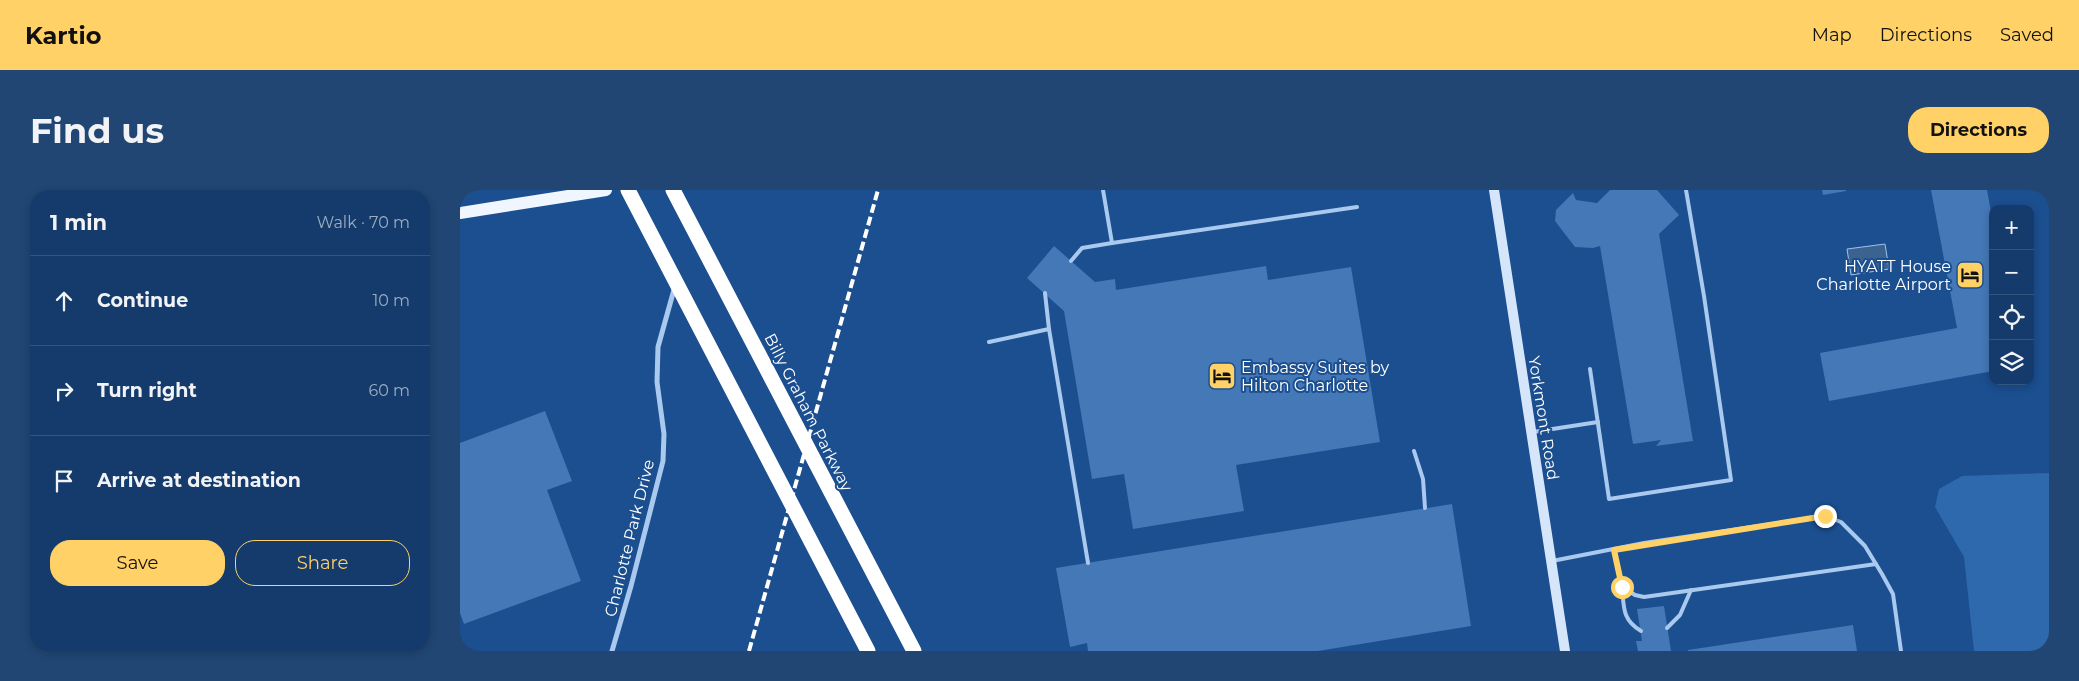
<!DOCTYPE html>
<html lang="en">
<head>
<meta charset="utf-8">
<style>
	:root { --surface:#143b6b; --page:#214673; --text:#f1f3f6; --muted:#9dadc1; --line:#33557e; --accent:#ffd166 }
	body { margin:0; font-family:Montserrat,sans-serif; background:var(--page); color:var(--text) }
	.controls { position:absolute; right:15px; top:15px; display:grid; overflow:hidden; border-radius:10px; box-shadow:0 2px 8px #0003 }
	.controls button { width:45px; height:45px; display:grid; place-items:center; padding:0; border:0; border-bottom:1px solid var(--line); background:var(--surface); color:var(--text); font:25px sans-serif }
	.stop { position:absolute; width:15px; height:15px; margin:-11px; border:4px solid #ffd166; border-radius:50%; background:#fff }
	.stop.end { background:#ffd166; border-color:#fff; box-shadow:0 1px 5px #0008 }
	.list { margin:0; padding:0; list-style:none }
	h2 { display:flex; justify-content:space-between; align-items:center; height:65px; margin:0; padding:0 20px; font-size:21px }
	h2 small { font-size:16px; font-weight:400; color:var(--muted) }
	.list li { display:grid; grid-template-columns:32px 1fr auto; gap:15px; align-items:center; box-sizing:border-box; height:90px; padding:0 20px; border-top:1px solid var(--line) }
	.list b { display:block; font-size:19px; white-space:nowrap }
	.list em { font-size:16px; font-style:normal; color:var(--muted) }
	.actions { display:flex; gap:10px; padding:15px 20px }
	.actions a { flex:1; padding:11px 0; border:1px solid var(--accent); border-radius:20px; text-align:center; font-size:18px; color:var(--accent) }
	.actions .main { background:var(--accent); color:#111 }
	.icon { flex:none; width:28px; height:28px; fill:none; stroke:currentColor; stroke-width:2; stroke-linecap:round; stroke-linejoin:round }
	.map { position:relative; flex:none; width:1589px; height:461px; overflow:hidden; border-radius:20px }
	header { display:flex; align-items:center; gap:30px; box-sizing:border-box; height:70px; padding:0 25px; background:var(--accent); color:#111 }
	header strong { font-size:24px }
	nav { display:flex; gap:28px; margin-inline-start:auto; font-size:18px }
	.intro { display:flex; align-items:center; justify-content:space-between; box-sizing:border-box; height:120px; padding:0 30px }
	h1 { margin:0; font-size:35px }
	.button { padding:12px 22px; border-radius:20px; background:var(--accent); color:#111; font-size:18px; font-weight:700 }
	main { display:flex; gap:30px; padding:0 30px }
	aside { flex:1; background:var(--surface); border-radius:20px; box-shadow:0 2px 8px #0003 }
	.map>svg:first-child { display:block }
</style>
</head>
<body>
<header>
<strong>Kartio</strong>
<nav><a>Map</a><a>Directions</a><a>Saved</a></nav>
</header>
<div class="intro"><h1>Find us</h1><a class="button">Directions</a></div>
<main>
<aside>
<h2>1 min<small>Walk · 70 m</small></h2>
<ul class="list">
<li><svg class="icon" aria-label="ahead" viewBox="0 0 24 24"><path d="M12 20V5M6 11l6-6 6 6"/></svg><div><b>Continue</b></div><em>10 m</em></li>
<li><svg class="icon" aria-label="right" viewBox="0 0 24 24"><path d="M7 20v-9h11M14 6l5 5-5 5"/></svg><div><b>Turn right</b></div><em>60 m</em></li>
<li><svg class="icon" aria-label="arrive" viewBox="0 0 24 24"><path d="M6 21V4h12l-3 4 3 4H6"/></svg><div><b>Arrive at destination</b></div></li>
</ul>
<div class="actions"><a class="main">Save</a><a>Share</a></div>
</aside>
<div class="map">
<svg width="1589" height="461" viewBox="0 0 1589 461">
	<rect width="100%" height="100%" fill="#1b4f8f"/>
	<polygon fill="#2e69ad" points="1589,283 1589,461 1514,461 1504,367 1475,317 1479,299 1502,286"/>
	<polygon fill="#3c6290" stroke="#9cc4f0" points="1425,54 1429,79 1391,85 1387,59"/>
	<g fill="#4478b7">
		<polygon points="1150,0 1197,0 1219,25 1199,44 1233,251 1196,256 1201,250 1173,254 1140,56 1133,58 1115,57 1095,31 1096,20 1113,3 1116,10 1137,13"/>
		<polygon points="1362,0 1386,0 1386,1 1363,5"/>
		<polygon points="1471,0 1527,0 1533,33 1533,181 1369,211 1360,163 1497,138"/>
		<polygon points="594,56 635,92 655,89 656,100 806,76 808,90 891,77 920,252 776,275 784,321 673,339 664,284 632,289 604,121 567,88"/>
		<polygon points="85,221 112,291 87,300 121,391 4,434 0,423 0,253"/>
		<polygon points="992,314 1011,436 858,461 628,461 627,453 610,457 596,378"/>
		<polygon points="1204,416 1211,461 1178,461 1176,451 1182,451 1177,419"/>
		<polygon points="1393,435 1397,461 1228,461 1228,460"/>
	</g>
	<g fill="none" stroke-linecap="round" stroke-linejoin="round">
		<g stroke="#a9c9ee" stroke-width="4">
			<polyline points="643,0 652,53 897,17"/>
			<polyline points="611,71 622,58 652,53"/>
			<polyline points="589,139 628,373"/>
			<polyline points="529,152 589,139 585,103"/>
			<polyline points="1130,179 1149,309 1271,290 1244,106 1226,0"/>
			<polyline points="1073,242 1138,232"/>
			<polyline points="954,261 963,289 965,318"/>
			<polyline points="1154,360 1162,397 1175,405 1184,407 1416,374"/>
			<polyline points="1092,371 1184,353 1365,326 1381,332 1405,356 1422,384 1433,404 1441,461"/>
			<path d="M1162,397C1164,417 1162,430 1181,441"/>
			<polyline points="1207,438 1220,425 1231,400"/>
		</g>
		<polyline stroke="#a9c9ee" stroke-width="5" points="152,461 171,396 203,271 204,244 197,192 198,157 215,96"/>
		<polyline stroke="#d6e6fa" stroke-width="10" points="1034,0 1105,461"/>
		<polyline stroke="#f0f6ff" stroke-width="12" points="0,23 146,0"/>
		<g stroke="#fff" stroke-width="15">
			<polyline points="168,0 408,461"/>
			<polyline points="213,0 454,461"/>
		</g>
		<polyline stroke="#fff" stroke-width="4" stroke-dasharray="9 4" stroke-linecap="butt" points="289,461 418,0"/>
	</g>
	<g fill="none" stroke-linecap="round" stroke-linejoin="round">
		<polyline stroke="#ffd166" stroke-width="6" points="1162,397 1154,360 1365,326"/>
	</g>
	<defs>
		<g id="hotel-square" transform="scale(1.4375)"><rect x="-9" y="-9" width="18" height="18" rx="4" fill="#ffd166" stroke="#1b4f8f"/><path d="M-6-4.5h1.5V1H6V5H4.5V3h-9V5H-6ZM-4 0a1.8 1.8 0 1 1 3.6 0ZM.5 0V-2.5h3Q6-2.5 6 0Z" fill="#111"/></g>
	</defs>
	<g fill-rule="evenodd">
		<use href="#hotel-square" x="1510" y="85"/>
		<use href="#hotel-square" x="762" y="186"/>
	</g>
	<g text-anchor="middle" stroke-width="4" stroke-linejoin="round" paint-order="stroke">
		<g font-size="16" fill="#fff" stroke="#1b4f8f" text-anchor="end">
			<text x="1491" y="82">HYATT House<tspan x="1491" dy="18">Charlotte Airport</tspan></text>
			<text x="781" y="183" text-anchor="start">Embassy Suites by<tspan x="781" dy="18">Hilton Charlotte</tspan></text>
		</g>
		<g font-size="16" fill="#fff" stroke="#1b4f8f">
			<text transform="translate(349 222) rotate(63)" y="6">Billy Graham Parkway</text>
			<text transform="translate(1084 228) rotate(81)" y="6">Yorkmont Road</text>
			<text transform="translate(169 348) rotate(-76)" y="6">Charlotte Park Drive</text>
		</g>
	</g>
</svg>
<div class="controls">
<button>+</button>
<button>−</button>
<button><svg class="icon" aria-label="locate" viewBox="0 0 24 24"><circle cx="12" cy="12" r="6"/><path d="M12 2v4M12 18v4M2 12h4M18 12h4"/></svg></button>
<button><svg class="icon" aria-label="layers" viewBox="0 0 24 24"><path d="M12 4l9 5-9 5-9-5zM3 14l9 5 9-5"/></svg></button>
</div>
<div class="stop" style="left:1162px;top:397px"></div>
<div class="stop end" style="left:1365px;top:326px"></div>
</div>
</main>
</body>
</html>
